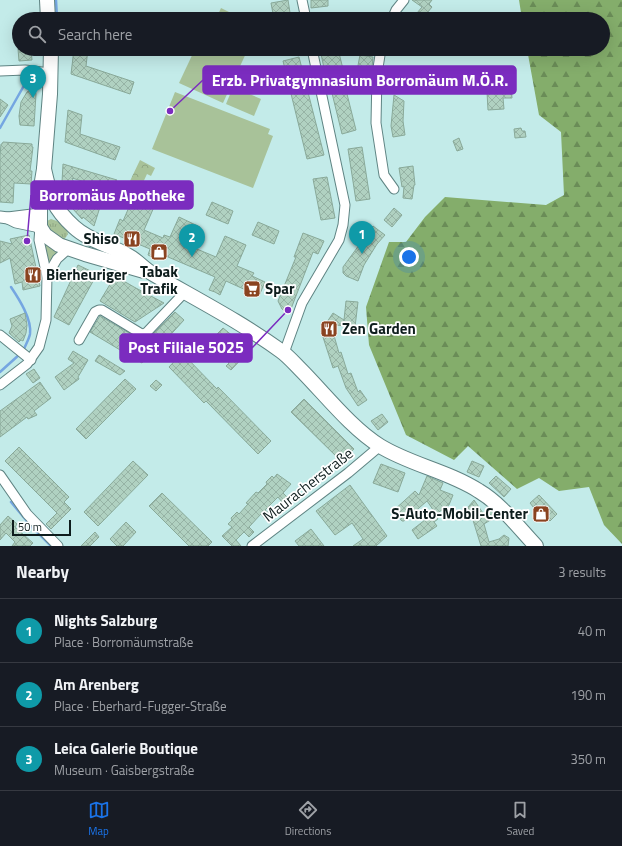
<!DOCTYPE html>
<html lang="en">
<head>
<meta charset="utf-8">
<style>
	:root { --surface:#171b24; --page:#242831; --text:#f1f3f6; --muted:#9ea1a6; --line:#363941; --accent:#1a73e8 }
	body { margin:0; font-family:"Titillium Web",sans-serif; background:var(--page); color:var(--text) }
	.scale { position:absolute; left:12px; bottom:10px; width:59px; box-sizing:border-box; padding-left:4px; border:2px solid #0e1d1d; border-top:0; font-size:11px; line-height:14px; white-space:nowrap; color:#0e1d1d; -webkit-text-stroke:3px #fff; paint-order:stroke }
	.you { position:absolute; left:409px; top:257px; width:14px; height:14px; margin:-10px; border:3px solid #fff; border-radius:50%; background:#1a73e8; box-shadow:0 0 0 6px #1a73e833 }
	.badge { display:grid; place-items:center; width:26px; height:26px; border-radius:50%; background:var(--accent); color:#fff; font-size:13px; font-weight:700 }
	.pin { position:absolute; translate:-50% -33px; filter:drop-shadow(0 1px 2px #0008) }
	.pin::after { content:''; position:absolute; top:21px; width:14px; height:12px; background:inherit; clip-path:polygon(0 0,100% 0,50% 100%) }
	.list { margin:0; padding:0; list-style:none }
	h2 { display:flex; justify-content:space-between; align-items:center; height:52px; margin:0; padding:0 16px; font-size:17px }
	h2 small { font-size:13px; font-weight:400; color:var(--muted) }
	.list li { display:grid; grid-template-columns:26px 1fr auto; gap:12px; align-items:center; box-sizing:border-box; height:64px; padding:0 16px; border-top:1px solid var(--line) }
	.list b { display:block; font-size:15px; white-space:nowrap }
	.list p { margin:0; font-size:13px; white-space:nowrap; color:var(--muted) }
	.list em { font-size:13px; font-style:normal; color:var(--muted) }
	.icon { flex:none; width:22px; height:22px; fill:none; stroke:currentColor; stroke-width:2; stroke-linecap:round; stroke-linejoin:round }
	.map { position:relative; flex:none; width:622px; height:546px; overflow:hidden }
	.search { position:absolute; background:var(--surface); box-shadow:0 4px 16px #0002; left:12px; right:12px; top:12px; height:44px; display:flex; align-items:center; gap:10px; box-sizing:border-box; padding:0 14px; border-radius:22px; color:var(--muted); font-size:15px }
	.sheet { height:244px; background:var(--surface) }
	nav { display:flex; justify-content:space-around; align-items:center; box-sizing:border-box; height:56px; border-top:1px solid var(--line); background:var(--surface); font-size:11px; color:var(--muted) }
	nav a { display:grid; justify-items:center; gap:2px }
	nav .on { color:var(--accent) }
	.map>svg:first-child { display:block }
</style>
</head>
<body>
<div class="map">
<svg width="622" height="546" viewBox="0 0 622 546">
	<defs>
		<pattern id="grass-tufts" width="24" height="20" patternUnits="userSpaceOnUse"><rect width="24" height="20" fill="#a8c299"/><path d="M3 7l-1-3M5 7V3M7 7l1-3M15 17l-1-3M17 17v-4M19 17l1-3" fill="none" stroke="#8fa683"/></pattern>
		<pattern id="forest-firs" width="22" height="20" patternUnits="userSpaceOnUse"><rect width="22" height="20" fill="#84ad6b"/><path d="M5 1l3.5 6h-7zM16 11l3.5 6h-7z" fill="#6a8c57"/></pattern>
		<pattern id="park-crowns" width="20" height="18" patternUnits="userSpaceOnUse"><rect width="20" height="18" fill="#a8c299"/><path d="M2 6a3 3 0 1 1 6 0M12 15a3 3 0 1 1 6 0" fill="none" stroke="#8fa683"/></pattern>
		<pattern id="building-cross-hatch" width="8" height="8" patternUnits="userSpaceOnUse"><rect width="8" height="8" fill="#b0d1c1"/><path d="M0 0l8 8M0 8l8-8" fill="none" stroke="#96b3a5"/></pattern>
	</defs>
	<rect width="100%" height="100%" fill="#c3ebe9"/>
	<g fill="url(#grass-tufts)">
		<path d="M51,219C59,221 67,226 68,234L64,240L46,231L47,221Z"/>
		<polygon points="43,242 61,251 50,261 46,261"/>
	</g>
	<polygon fill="url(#forest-firs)" points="519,0 622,0 622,544 604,525 589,487 559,491 539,478 517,489 468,446 454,460 406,435 369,345 366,307 389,242 406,242 425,217 445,197 546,205 564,195 561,132 539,115 527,49 603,49 603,19 522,19"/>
	<polygon fill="url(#park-crowns)" points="140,160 155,168 151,176 147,174 140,189 129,183"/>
	<g fill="#a8c299">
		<polygon points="221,8 243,19 216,19"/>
		<polygon points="195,49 248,49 223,103 179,83"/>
		<polygon points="233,87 261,99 254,116 226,104"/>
		<polygon points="175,92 270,129 268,134 273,136 253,188 152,149"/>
	</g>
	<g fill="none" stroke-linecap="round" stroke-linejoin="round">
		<g stroke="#75a6e1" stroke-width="2.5">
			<polyline points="56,0 57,19"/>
			<polyline points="0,128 26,82"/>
			<path d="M11,287C19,299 32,319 30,334C29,339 26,344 24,349"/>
			<polyline points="0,372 20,354"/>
			<polyline points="11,502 31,526 51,546"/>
		</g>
	</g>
	<g fill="url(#building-cross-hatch)" stroke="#89a999">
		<polygon points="288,0 291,19 274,19 271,3"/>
		<polygon points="311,0 328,0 328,6 311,8"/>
		<polygon points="412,0 432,0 429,4 432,7 422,19 412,19 422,7"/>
		<polygon points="18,49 31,49 32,60 19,61"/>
		<polygon points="74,49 88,49 86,66 134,82 130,94 71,74"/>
		<polygon points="320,49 338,49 343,69 325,73"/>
		<polygon points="360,55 373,57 371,79 356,76"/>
		<polygon points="299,57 324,155 307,159 283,61"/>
		<polygon points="510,72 512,98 503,98 504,109 488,110 487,92 502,91 501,73"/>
		<polygon points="344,82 356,130 342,134 330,85"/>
		<polygon points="32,89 35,90 36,94 34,126 20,125 19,116 21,102 27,92"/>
		<polygon points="394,95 404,101 403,121 405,135 393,137 391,126"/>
		<polygon points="0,99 8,105 0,117"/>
		<polygon points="68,110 82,115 80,134 120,147 115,160 65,142"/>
		<polygon points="521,128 522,131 525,131 526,137 515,138 514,129"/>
		<polygon points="459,138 463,149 457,151 453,141"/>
		<polygon points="3,142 32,144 32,147 33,147 30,171 32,171 31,184 14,183 13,203 0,202 0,156 1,144 2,144"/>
		<polygon points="362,147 370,199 356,201 348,149"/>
		<polygon points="63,164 117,180 113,185 111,190 72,178 79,195 85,203 100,207 94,226 83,217 82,219 72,208 66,199 63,190 62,182"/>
		<polygon points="413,166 415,185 414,185 412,199 403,198 404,186 402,187 399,168"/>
		<polygon points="327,177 335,218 321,220 313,179"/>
		<polygon points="133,198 154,207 144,230 163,238 164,235 170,237 179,217 200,227 192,247 216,257 225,236 246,245 237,266 254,273 252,276 265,282 259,296 226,281 220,295 215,292 209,290 215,277 161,254 158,260 148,255 150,249 114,234 120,219 123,221"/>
		<polygon points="212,202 233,211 228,224 206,215"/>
		<polygon points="394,208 402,215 392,227 384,220"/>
		<polygon points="258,222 279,231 274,244 252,235"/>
		<polygon points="373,226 385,235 377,244 364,265 358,281 346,276 343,273 343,267"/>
		<polygon points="303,233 324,241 318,254 313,252 289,314 282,309 278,301 296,257 294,257"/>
		<polygon points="29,235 40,286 23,290 22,282 15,284 10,258 0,263 0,241 12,244 10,239"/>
		<polygon points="78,265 97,274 69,325 54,317"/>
		<polygon points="115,276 134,287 164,303 135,322 100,301"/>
		<polygon points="346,301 358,302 355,327 356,328 337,325 333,332 339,353 341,352 348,374 351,373 358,392 360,390 367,400 358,406 346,388 338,366 333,368 321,331 333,313 344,320"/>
		<polygon points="175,312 184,320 164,342 163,341 160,344 152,335"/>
		<polygon points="25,313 27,325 26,333 23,341 21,340 19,342 9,333 12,326 10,319"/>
		<polygon points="100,316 153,347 142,363 90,332"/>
		<polygon points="223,328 234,337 236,335 247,345 248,343 253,347 231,370 226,366 229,363 208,343"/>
		<polygon points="73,351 88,360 78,377 79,379 64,390 55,377 74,363 68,359"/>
		<polygon points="182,353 217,389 218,387 271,441 258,454 206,401 204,403 169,367"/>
		<polygon points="99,355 125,371 120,375 95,361"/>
		<polygon points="34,369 40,378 33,383 26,374"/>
		<polygon points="125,379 136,389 86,439 76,429"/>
		<polygon points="156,380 162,385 156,391 150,386"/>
		<polygon points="40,382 51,398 34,411 37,415 28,419 27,417 0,437 0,411"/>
		<polygon points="304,399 354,449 341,461 291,412"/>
		<polygon points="382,414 388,422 378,430 371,421"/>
		<polygon points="19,447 69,497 64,502 71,509 51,529 46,524 57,513 5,461"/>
		<polygon points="133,461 148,475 98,526 84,512"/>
		<polygon points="472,461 484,466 479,477 467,472"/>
		<polygon points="381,464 405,473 398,492 373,483"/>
		<polygon points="277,474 291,484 283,493 287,497 282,502 278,497 265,510 270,514 265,519 261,514 249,527 254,532 249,537 244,532 236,540 241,546 232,546 222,536 232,527 228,524 232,520 231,518 237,512 239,514 248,504 246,503 256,492 258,493 267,484 266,482 272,476 274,478"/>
		<polygon points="427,476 443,483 440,490 453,495 449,505 436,514 427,501 404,521 402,521 393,511 415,491 419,495"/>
		<polygon points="496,476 511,489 504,497 489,483"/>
		<polygon points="350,485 387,536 376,546 353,546 363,539 352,523 335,535 316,511"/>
		<polygon points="162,493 212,542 208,546 189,546 149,506"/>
		<polygon points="539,495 557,514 550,521 543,515 541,517 530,503"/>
		<polygon points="474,500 485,516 491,511 497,516 484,524 489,542 499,539 504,535 509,538 508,546 481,546 472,517 469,519 464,512"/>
		<polygon points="434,513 438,519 434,522 437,526 418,539 412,530"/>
		<polygon points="8,516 17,524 15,527 33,543 30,546 12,546 15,542 6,533 0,540 0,525"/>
		<polygon points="126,522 136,532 123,546 117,546 110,539"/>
		<polygon points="311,529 324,546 299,546 295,541"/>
		<polygon points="95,532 99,537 90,546 81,546"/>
	</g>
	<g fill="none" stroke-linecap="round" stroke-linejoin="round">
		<g stroke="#5f8483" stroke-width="11">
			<g id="minor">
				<polyline points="302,0 306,19"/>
				<polyline points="392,19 396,10 404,0"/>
				<polyline points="381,49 377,74 376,123 384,175 394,189"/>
				<polyline points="0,71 25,70 50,73"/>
				<polyline points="47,276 57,259 68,249"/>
				<polyline points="0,335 31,360"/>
				<polyline points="79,340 95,312 99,310 102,310 140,333 144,334 147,332 185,292"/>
				<polyline points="284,353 302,303 339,240 343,225 345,205 312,49"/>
				<polyline points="0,385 27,364 39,347 46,320 47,276 39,240 40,227"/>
				<polyline points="0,475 27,514 58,546"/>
				<polyline points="252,546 348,473 380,446"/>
			</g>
		</g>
		<g stroke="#5f8483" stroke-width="13">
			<g id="tertiary">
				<polyline points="0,217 8,218 40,214"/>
				<polyline points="8,218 16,222 40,227"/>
			</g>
		</g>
		<g stroke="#5f8483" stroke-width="16">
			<g id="primary">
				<polyline points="47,0 48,19"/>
				<polyline points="51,49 50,94 44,169 42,181 40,203 40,227 45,235 59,245 85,254 144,271"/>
				<path d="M44,169C50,196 53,208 74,227C89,241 110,245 127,255C137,260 144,269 153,274C196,299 241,322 281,351C288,356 294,363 300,369C324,393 351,428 380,446C411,465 448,471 479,491C501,504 518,527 536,546"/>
			</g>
		</g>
		<use href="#minor" stroke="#fff" stroke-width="9"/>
		<use href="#tertiary" stroke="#fff" stroke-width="11"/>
		<use href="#primary" stroke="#fff" stroke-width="14"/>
	</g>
	<defs>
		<g id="restaurant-square" transform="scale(0.9)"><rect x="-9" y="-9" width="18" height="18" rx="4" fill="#8a4320" stroke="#fff"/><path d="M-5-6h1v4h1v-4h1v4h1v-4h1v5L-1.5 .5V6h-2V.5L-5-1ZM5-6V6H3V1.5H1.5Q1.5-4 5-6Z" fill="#fff"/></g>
		<g id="shop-square" transform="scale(0.9)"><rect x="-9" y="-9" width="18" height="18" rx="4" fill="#8a4320" stroke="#fff"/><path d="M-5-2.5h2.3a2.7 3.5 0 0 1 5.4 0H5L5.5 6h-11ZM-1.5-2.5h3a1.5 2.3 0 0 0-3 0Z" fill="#fff"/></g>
		<g id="supermarket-square" transform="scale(0.9)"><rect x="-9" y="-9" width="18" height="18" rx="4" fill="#8a4320" stroke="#fff"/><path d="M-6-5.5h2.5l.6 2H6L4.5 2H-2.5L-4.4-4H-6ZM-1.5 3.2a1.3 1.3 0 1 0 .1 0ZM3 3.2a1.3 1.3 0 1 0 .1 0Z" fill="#fff"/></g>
	</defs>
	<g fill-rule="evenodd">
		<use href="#restaurant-square" x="132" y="239"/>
		<use href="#shop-square" x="159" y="252"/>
		<use href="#restaurant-square" x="33" y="275"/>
		<use href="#supermarket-square" x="252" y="289"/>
		<use href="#restaurant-square" x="329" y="329"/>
		<use href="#shop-square" x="541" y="514"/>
	</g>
	<g text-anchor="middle" stroke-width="3.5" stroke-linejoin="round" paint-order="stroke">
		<g font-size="15" font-weight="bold" fill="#0e1d1d" stroke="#fff" text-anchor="start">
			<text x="119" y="244" text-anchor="end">Shiso</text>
			<text x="159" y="277" text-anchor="middle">Tabak<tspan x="159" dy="17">Trafik</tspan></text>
			<text x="46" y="280">Bierheuriger</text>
			<text x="265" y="294">Spar</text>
			<text x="342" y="334">Zen Garden</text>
			<text x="528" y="519" text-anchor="end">S-Auto-Mobil-Center</text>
		</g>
		<g font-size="15" fill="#0e1d1d" stroke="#fff">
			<text transform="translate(308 485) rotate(-38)" y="5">Mauracherstraße</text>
		</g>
	</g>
	<path fill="none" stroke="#7b2cbf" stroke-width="1.5" d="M170 111L203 80M27 241L31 195M288 310L252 348"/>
	<g fill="#7b2cbf" stroke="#fff" stroke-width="1.5">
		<circle cx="170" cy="111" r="4"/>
		<circle cx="27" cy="241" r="4"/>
		<circle cx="288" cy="310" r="4"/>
	</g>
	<g fill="#7b2cbf" stroke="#7b2cbf" stroke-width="1.5">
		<rect x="203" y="66" width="313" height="28" rx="4"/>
		<rect x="31" y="181" width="162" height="28" rx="4"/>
		<rect x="120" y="334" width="132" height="28" rx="4"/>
	</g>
	<g font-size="16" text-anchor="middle" font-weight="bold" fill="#fff">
		<text x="360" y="86">Erzb. Privatgymnasium Borromäum M.Ö.R.</text>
		<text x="112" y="201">Borromäus Apotheke</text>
		<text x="186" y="353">Post Filiale 5025</text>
	</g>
</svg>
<div class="scale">50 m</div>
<div class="you"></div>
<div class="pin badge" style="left:362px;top:254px;background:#0f9aa8">1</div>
<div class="pin badge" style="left:192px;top:257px;background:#0f9aa8">2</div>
<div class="pin badge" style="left:33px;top:98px;background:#0f9aa8">3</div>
<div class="search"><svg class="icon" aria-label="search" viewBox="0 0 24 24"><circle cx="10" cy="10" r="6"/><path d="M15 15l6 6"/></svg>Search here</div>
</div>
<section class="sheet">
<h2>Nearby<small>3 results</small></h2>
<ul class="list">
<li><span class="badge" style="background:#0f9aa8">1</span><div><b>Nights Salzburg</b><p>Place · Borromäumstraße</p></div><em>40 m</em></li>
<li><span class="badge" style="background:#0f9aa8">2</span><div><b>Am Arenberg</b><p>Place · Eberhard-Fugger-Straße</p></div><em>190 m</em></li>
<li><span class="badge" style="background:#0f9aa8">3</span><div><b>Leica Galerie Boutique</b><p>Museum · Gaisbergstraße</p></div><em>350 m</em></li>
</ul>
</section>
<nav>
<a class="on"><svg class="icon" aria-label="map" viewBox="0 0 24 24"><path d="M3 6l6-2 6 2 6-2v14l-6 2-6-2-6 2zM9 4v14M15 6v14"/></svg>Map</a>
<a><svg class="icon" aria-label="directions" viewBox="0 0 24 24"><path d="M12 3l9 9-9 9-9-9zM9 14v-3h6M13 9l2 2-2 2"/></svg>Directions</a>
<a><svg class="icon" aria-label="saved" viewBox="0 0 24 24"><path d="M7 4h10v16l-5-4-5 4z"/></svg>Saved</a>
</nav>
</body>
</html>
